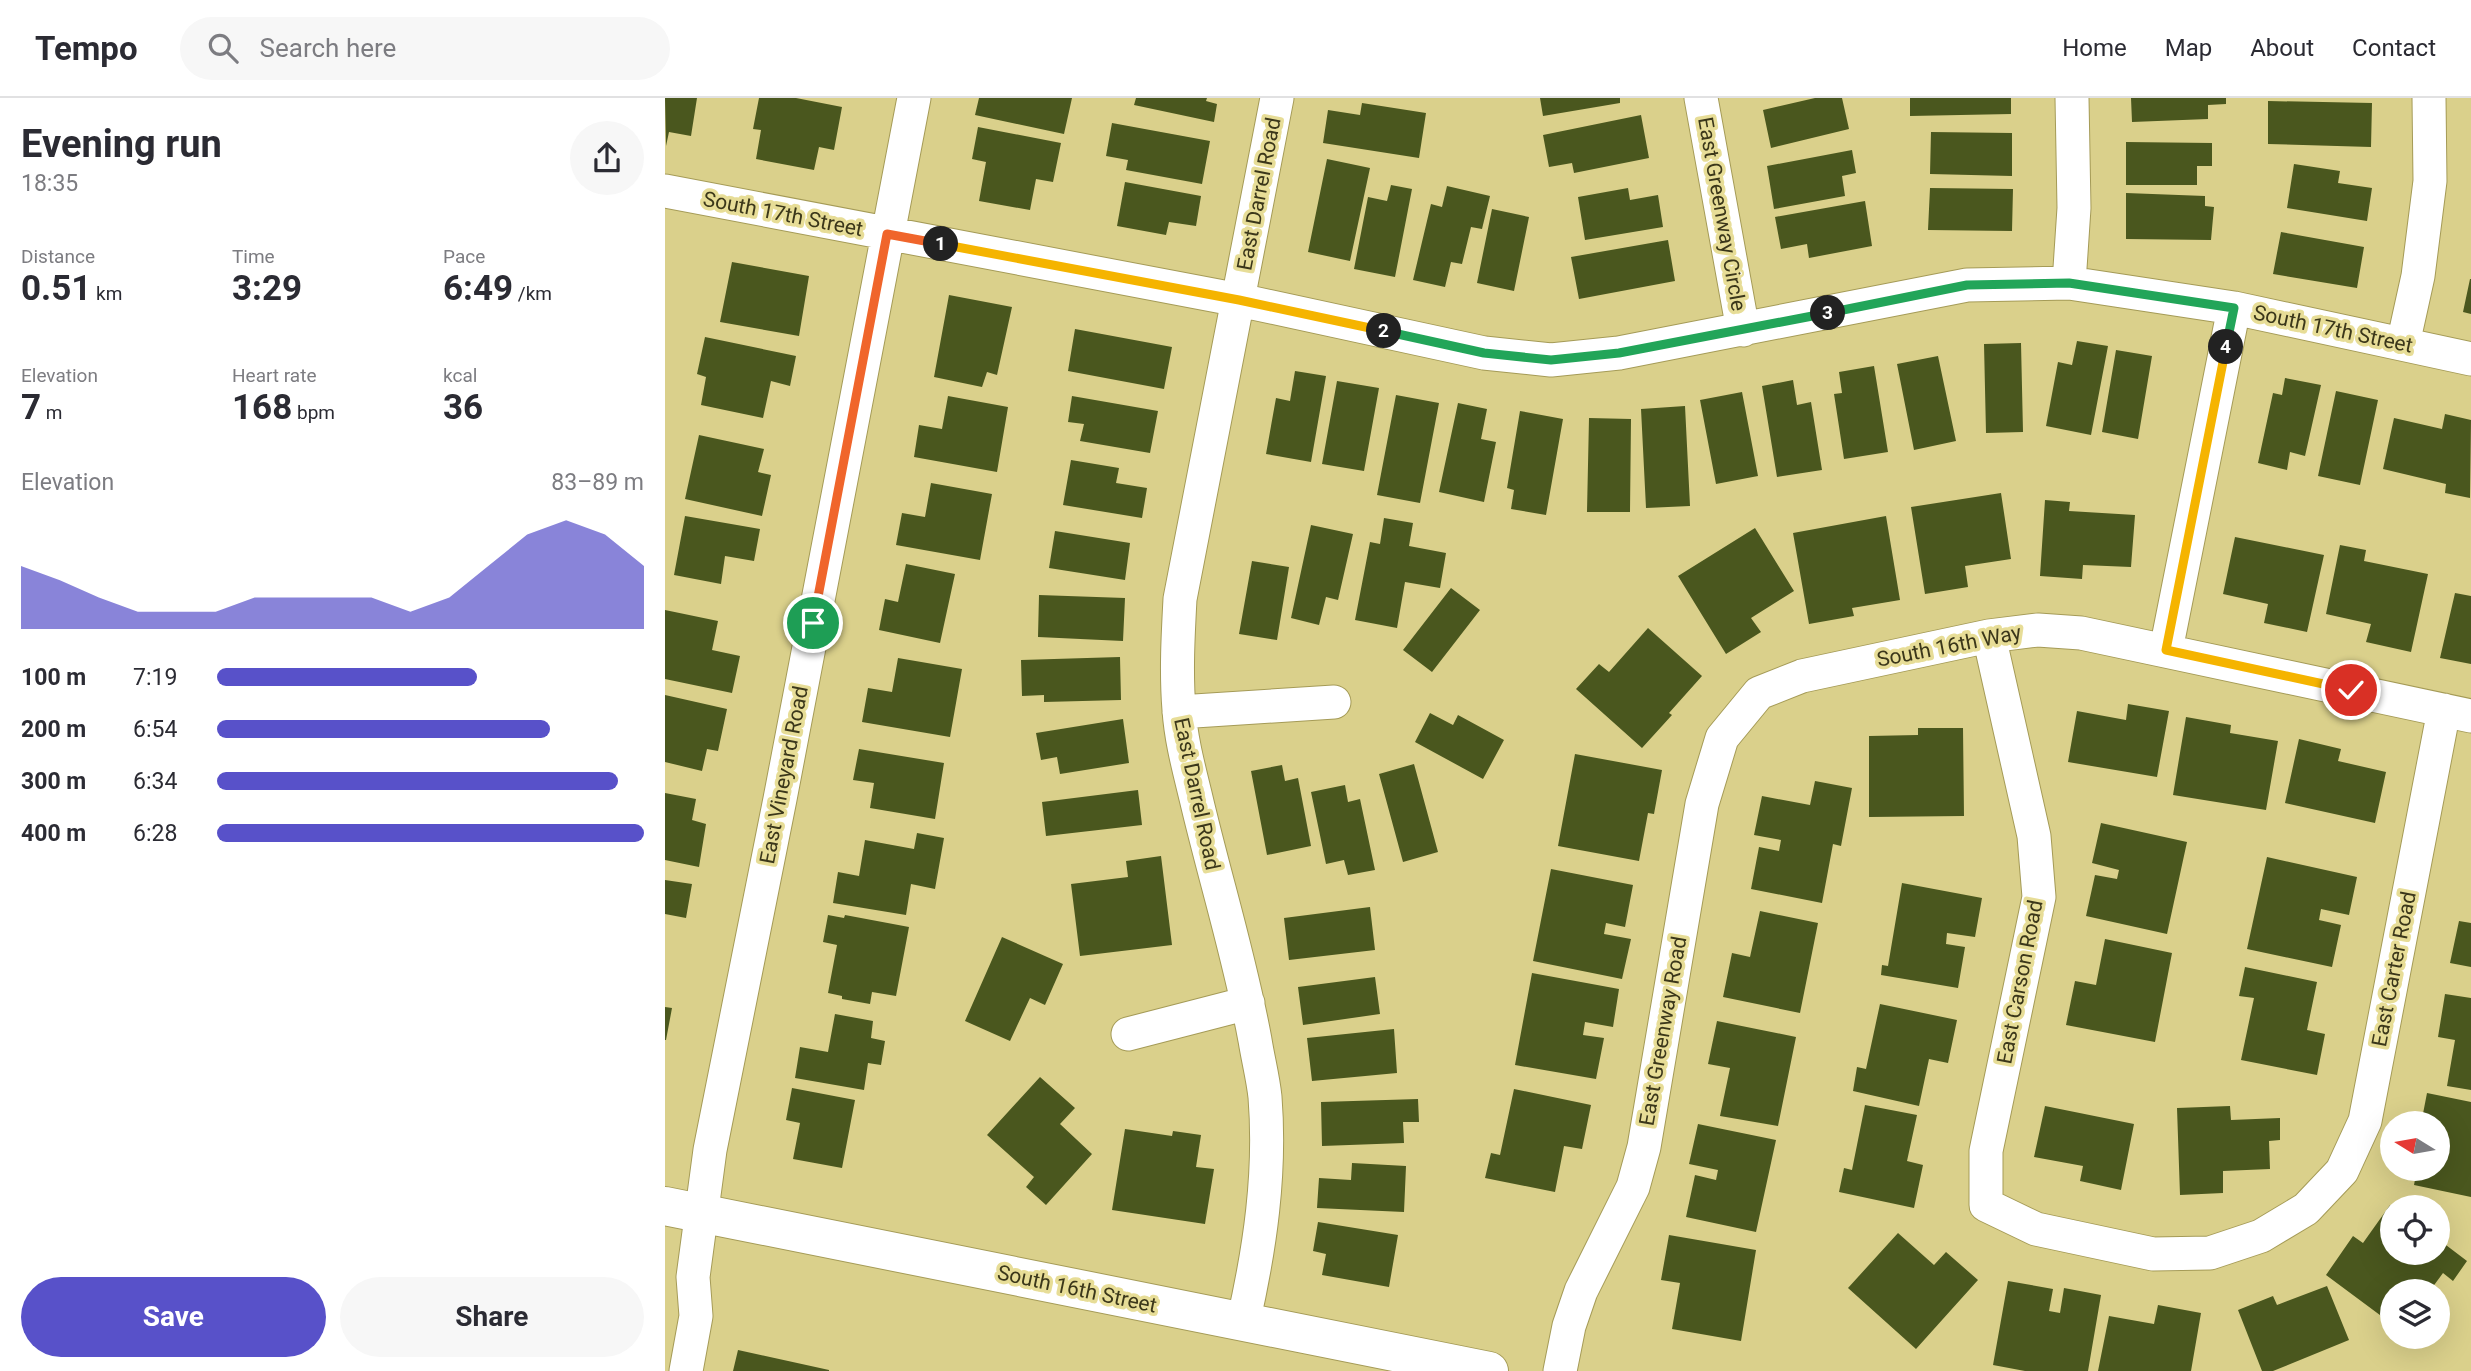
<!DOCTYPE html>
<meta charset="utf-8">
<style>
:root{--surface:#fff;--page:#f7f7f7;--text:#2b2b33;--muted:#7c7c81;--line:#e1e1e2;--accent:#5851c9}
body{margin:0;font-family:Roboto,sans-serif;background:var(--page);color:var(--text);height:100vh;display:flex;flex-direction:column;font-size:26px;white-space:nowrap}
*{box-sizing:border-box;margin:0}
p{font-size:23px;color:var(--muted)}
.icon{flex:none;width:38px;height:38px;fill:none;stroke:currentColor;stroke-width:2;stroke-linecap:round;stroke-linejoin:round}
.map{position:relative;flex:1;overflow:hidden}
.panel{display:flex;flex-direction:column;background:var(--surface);width:665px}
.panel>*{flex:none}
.needle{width:46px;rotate:281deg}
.tools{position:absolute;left:1715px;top:1013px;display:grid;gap:14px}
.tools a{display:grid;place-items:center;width:70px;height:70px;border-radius:50%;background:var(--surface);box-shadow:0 7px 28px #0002;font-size:35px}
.pin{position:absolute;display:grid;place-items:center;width:60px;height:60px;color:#fff;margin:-30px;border:4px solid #fff;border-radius:50%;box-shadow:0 2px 7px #0007}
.km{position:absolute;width:35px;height:35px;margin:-18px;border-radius:50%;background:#222;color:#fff;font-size:19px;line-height:35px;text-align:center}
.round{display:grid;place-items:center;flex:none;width:74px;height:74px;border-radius:37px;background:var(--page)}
.headline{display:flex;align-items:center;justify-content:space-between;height:119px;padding:0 21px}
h1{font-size:38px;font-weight:700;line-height:52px}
.stats{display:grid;grid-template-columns:repeat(3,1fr);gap:10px;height:119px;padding:7px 21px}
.stats div{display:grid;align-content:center}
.stats b{font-size:35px;font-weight:700}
.stats small{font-size:19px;font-weight:400}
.stats p{font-size:19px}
.chart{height:196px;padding:14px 21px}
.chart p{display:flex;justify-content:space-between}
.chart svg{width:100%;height:126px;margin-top:7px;fill:var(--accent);opacity:.7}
.cta{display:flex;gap:14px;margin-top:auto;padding:14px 21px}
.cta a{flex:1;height:80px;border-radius:42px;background:var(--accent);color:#fff;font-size:28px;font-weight:700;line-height:80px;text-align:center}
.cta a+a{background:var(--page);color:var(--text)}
ul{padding:0 21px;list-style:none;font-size:23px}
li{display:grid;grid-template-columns:112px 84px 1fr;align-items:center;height:52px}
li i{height:18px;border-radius:9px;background:var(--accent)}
header{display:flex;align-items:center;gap:42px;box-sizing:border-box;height:98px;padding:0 35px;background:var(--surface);border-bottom:2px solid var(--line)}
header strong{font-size:33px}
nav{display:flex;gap:38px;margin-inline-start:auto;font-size:24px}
.search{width:490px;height:63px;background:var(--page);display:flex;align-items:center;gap:18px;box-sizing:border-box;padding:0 24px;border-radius:38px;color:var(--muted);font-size:26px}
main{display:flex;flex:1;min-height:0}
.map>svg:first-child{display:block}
.building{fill:#4a571e}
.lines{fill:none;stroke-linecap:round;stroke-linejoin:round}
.minor-casing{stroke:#a59b57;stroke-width:35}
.secondary-casing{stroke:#a59b57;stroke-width:40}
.minor{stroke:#fff;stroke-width:33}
.secondary{stroke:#fff;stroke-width:38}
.split-1-casing{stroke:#fff;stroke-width:14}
.split-2-casing{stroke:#fff;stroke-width:14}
.split-3-casing{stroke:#fff;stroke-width:14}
.split-4-casing{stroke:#fff;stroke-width:14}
.split-5-casing{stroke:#fff;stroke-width:14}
.split-1{stroke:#f0652b;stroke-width:9}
.split-2{stroke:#f5b400;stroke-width:9}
.split-3{stroke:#22a559;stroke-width:9}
.split-4{stroke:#22a559;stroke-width:9}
.split-5{stroke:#f5b400;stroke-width:9}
.labels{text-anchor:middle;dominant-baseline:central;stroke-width:7;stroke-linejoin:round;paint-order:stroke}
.street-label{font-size:21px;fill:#3b371a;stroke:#e7dd97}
</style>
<header>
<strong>Tempo</strong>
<div class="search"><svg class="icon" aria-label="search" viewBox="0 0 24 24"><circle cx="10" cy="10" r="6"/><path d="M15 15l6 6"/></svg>Search here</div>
<nav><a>Home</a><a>Map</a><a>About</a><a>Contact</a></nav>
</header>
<main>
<section class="panel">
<div class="headline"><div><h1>Evening run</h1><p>18:35</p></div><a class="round"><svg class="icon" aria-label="share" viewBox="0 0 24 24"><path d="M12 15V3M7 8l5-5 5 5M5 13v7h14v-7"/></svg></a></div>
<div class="stats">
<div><p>Distance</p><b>0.51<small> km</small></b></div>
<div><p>Time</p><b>3:29</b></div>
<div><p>Pace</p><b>6:49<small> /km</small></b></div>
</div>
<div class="stats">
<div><p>Elevation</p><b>7<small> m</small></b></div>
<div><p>Heart rate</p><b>168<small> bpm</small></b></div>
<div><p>kcal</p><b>36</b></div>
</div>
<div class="chart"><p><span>Elevation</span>83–89 m</p>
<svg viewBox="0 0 160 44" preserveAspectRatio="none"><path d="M0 44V22L10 27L20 33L30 38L40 38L50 38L60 33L70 33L80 33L90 33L100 38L110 33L120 22L130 11L140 6L150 11L160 22V44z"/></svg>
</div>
<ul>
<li><b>100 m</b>7:19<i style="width:61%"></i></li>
<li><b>200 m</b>6:54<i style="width:78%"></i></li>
<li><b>300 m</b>6:34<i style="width:94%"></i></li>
<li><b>400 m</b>6:28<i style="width:100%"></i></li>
</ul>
<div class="cta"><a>Save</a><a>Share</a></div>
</section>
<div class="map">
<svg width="1806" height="1273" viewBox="0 0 1806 1273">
<rect width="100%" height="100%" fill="#dad08b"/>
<path class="building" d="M 0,0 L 32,0 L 26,38 L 4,34 L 1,48 Z
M 94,0 L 131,0 L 177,9 L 169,52 L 154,49 L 149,72 L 91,61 L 96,32 L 88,31 Z
M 314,0 L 407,0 L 399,36 L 310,17 Z
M 471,0 L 542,0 L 541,3 L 552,6 L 549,24 L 469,7 Z
M 875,0 L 955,0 L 955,5 L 878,18 Z
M 1150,0 L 1177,0 L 1184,31 L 1106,50 L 1098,12 Z
M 1245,0 L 1346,0 L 1346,16 L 1245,18 Z
M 1466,0 L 1561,0 L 1561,6 L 1543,7 L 1543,21 L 1467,24 Z
M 1603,3 L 1707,5 L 1706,49 L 1603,46 Z
M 697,5 L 761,15 L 754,60 L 658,45 L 663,12 L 695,17 Z
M 976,17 L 984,60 L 909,75 L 907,65 L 884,69 L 878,37 Z
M 447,25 L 545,43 L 537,86 L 461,72 L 463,62 L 441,58 Z
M 313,29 L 396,45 L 388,84 L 371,81 L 365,112 L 314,103 L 321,64 L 307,61 Z
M 1266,34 L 1347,35 L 1347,78 L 1265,76 Z
M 1461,44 L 1547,45 L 1547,68 L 1532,68 L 1532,87 L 1461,87 Z
M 1187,52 L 1191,75 L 1177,78 L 1180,98 L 1109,111 L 1102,68 Z
M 662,61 L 705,70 L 685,163 L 643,154 Z
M 1629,66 L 1675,73 L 1673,85 L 1707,90 L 1702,123 L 1622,110 Z
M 460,84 L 536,98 L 531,128 L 504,124 L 501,137 L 452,128 Z
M 726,87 L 747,91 L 730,179 L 689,171 L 703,99 L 722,103 Z
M 782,88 L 825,98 L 817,131 L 806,129 L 797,166 L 786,164 L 780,189 L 748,182 L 766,106 L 777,109 Z
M 963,90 L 965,102 L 993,97 L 998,129 L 920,142 L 913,99 Z
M 1265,90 L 1348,91 L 1347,133 L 1263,132 Z
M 1461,95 L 1540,98 L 1540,108 L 1549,109 L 1546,142 L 1461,141 Z
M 1200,103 L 1207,148 L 1144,160 L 1142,146 L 1116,151 L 1110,119 Z
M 827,111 L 864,119 L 849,193 L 812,185 Z
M 1616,134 L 1699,149 L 1692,190 L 1608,176 Z
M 1003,142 L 1010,183 L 914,201 L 906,159 Z
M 67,164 L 144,178 L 134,238 L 55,224 Z
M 1805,181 L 1806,181 L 1806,216 L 1798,214 Z
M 284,197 L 347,209 L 332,277 L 322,274 L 317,289 L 269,279 Z
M 410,231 L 507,249 L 499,291 L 403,273 Z
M 40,239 L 131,258 L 125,288 L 106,283 L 98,320 L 36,307 L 41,279 L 32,276 Z
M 1412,243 L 1443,248 L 1426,337 L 1381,328 L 1393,264 L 1407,267 Z
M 1356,245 L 1358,334 L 1321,335 L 1319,246 Z
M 1451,252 L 1487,258 L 1473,341 L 1437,334 Z
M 1273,258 L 1291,343 L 1249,352 L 1232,266 Z
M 1209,268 L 1223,354 L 1179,361 L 1169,296 L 1177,295 L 1174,274 Z
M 630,273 L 661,278 L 646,364 L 601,356 L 611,300 L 625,303 Z
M 1620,280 L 1656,287 L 1640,358 L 1625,354 L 1622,372 L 1593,365 L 1608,295 L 1617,297 Z
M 1128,282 L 1132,307 L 1146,304 L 1157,372 L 1112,379 L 1097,288 Z
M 672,283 L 714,290 L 699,373 L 657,366 Z
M 1671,293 L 1713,302 L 1695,387 L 1653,378 Z
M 1077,294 L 1093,378 L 1051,386 L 1035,302 Z
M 731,297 L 774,305 L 755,405 L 712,397 Z
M 283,298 L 343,309 L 332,374 L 249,359 L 254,327 L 277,331 Z
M 407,298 L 493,313 L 485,355 L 415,343 L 419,326 L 403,324 Z
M 793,305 L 822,311 L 816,341 L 831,344 L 819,404 L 774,394 Z
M 1020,308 L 1025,408 L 981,410 L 976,311 Z
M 855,313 L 898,321 L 881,417 L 846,411 L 849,392 L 842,390 Z
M 1780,316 L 1806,322 L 1805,400 L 1780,395 L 1781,386 L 1718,371 L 1729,320 L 1777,331 Z
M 924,320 L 966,321 L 965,414 L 922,414 Z
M 34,337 L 99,351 L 93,374 L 106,377 L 97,418 L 20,401 Z
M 406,362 L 454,370 L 451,385 L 482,390 L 477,420 L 398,407 Z
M 266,385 L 327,396 L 315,462 L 231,447 L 237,415 L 260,419 Z
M 1336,395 L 1346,461 L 1300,468 L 1303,489 L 1260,496 L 1246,409 Z
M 1380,402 L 1405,404 L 1404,413 L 1470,417 L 1466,469 L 1418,467 L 1417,481 L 1375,478 Z
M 20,418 L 95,431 L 89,463 L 60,458 L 56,486 L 9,477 Z
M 1221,418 L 1235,502 L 1187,510 L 1189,518 L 1144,526 L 1128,435 Z
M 719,420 L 748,425 L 744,448 L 781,455 L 775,490 L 740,484 L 732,530 L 690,522 L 705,444 L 715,446 Z
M 646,427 L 688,436 L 673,502 L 661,499 L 654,527 L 626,520 Z
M 1090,430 L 1129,493 L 1086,520 L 1096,534 L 1061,556 L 1013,478 Z
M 390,433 L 465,445 L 460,482 L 384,470 Z
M 1570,439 L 1659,457 L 1642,534 L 1599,525 L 1603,506 L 1558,496 Z
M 1675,447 L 1701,452 L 1699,463 L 1763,476 L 1746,554 L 1701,544 L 1706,526 L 1661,516 Z
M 587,463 L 624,469 L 612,542 L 574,536 Z
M 241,466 L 290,476 L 275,545 L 214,532 L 220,501 L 233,504 Z
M 786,490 L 815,512 L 767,574 L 738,552 Z
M 1790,495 L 1806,498 L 1806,566 L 1775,560 Z
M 374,497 L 460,500 L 458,543 L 373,539 Z
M 0,512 L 53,523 L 47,552 L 75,558 L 67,595 L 0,581 Z
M 983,530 L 1037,578 L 1004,615 L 1007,617 L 977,650 L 911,591 L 934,566 L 944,574 Z
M 455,559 L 456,602 L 379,604 L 379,597 L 357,598 L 356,562 Z
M 233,560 L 297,571 L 285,639 L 197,624 L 203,590 L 227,594 Z
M 0,597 L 62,611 L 53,653 L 42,651 L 37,673 L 0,664 Z
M 1463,606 L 1504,613 L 1492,679 L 1403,664 L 1412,613 L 1461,622 Z
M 765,615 L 788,627 L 793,617 L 839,642 L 818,681 L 750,644 Z
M 1521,619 L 1566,627 L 1565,635 L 1613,643 L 1601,712 L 1508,697 Z
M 458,621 L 464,665 L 395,676 L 392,659 L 376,662 L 371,635 Z
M 1253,630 L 1298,630 L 1299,718 L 1204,719 L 1204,638 L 1253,637 Z
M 1634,641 L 1676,651 L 1673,663 L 1721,674 L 1710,725 L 1620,705 Z
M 194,651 L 279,665 L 270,721 L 205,710 L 209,685 L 188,682 Z
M 910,656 L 997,672 L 989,716 L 983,715 L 974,763 L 893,748 Z
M 749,666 L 773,754 L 738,764 L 714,676 Z
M 617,667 L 620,683 L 633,680 L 646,748 L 602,757 L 586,673 Z
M 1150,683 L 1187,690 L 1176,748 L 1168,746 L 1157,805 L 1086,791 L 1094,749 L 1114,753 L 1116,742 L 1089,737 L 1097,698 L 1145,707 Z
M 680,687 L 683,704 L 695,701 L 710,772 L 683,777 L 679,762 L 661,766 L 646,694 Z
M 473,692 L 477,727 L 381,738 L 377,704 Z
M 0,695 L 31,701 L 27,722 L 41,726 L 34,769 L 0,762 Z
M 1436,725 L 1522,744 L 1502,836 L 1421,818 L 1430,777 L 1452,781 L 1454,772 L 1427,765 Z
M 252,735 L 279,740 L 270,791 L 246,786 L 241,817 L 168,805 L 173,774 L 194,778 L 200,742 L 249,751 Z
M 496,758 L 507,847 L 415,858 L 406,786 L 463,779 L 461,763 Z
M 1602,759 L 1692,779 L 1684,817 L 1656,811 L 1654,822 L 1676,827 L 1667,869 L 1582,851 Z
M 886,771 L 968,787 L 960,829 L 941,825 L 939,836 L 966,841 L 957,881 L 868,863 Z
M 0,782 L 27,786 L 21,820 L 0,816 Z
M 1237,785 L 1317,800 L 1310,839 L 1282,835 L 1281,846 L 1300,849 L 1293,890 L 1216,877 L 1217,867 L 1223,868 Z
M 705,809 L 710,852 L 624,862 L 619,820 Z
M 1095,813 L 1153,825 L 1135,915 L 1058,899 L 1067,855 L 1085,859 Z
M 163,817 L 179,820 L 180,817 L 244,829 L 231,898 L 207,894 L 205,906 L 177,901 L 177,898 L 163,895 L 172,847 L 158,844 Z
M 1794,823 L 1806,825 L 1806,869 L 1785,865 Z
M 337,839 L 398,866 L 380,907 L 365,900 L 345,943 L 300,923 Z
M 1440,841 L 1507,855 L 1490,944 L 1401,927 L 1410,883 L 1431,887 Z
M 1580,869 L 1652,884 L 1642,932 L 1660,936 L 1652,977 L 1576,962 L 1589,900 L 1574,898 Z
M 867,875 L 954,891 L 948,929 L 920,924 L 918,937 L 939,940 L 931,981 L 850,967 Z
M 710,879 L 715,916 L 638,927 L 633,889 Z
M 1780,896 L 1806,900 L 1806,992 L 1782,988 L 1790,942 L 1773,939 Z
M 1215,906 L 1292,922 L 1283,965 L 1264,961 L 1254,1008 L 1188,993 L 1192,969 L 1201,971 Z
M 0,909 L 7,910 L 1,942 L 0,942 Z
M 170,916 L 208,923 L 206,940 L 220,943 L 216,967 L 203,965 L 199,992 L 130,980 L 135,949 L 163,954 Z
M 1052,923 L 1131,939 L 1113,1028 L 1055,1018 L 1065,970 L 1043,966 Z
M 729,931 L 732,975 L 647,983 L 642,940 Z
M 375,979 L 410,1010 L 395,1026 L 427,1056 L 381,1107 L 361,1089 L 369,1079 L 322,1037 Z
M 127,990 L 190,1002 L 177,1070 L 128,1061 L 135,1025 L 121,1022 Z
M 849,991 L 926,1007 L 917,1051 L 899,1048 L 890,1094 L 820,1080 L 826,1055 L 835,1057 Z
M 1762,995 L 1806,1004 L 1806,1099 L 1749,1087 L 1752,1071 L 1773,1071 L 1773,1050 L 1779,1051 L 1782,1039 L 1773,1037 L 1773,1026 L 1756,1026 Z
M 753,1001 L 754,1024 L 738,1024 L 739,1045 L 657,1048 L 656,1004 Z
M 1200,1007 L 1252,1017 L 1242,1063 L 1258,1067 L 1249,1110 L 1174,1094 L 1179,1070 L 1187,1072 Z
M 1380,1008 L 1469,1026 L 1456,1092 L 1415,1083 L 1418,1068 L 1369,1059 Z
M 1565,1008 L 1566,1022 L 1615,1020 L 1615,1042 L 1604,1043 L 1605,1071 L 1558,1073 L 1558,1095 L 1515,1097 L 1512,1010 Z
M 1033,1026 L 1111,1042 L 1091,1134 L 1021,1119 L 1030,1077 L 1051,1082 L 1053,1072 L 1024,1066 Z
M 460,1031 L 507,1038 L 508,1033 L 536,1037 L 531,1069 L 549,1071 L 540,1126 L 447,1112 Z
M 687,1065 L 741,1068 L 739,1114 L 652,1110 L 654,1080 L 686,1082 Z
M 1725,1107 L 1727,1108 L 1727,1155 L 1773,1155 L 1773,1141 L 1802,1163 L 1788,1183 L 1778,1175 L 1764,1194 L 1727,1194 L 1727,1226 L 1661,1177 L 1688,1138 L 1698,1145 Z
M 653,1124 L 733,1137 L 724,1189 L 657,1177 L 661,1156 L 648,1153 Z
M 1233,1135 L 1269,1167 L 1281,1154 L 1313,1182 L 1251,1251 L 1183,1190 Z
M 1004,1137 L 1091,1152 L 1076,1243 L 1007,1231 L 1015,1185 L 996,1182 Z
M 1343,1183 L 1388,1191 L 1384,1213 L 1395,1215 L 1399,1190 L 1436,1197 L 1423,1273 L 1360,1273 L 1328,1267 Z
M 1662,1188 L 1684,1242 L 1608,1273 L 1597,1273 L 1573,1212 L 1608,1198 L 1612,1207 Z
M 1493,1207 L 1536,1215 L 1526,1273 L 1433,1273 L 1444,1218 L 1489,1226 Z
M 73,1252 L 164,1272 L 164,1273 L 68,1273 Z"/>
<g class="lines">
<g class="minor-casing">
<path id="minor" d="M 1036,0 L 1078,232
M 0,93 L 574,202 L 819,255 L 886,262 L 954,255 L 1302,187 L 1404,185 L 1569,210 L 1806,261
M 1404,185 L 1409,110 L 1407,0
M 1738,246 L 1753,178 L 1765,83 L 1764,0
M 1324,538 L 1369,738 L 1374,799 L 1321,1053 L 1321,1107 L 1371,1131 L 1488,1156 L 1545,1155 L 1596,1138 L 1641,1111 L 1677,1073 L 1700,1023 L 1779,612
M 1501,552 L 1569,210
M 514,614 L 669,604
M 463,936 L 583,905
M 578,1225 C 595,1150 606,1076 600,999 C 598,980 593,961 590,942 C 575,860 550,781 531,700 C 524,671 516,642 514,612 C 511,575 513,538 515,501 L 612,0
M 21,1273 L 31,1218 L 28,1179 L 45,1052 L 115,701 L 249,0
M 895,1273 L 904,1228 L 916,1193 L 968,1089 L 979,1049 L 1037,706 L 1057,640 L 1094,595 L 1137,578 L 1324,538 L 1373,532 L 1416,535 L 1806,618"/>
</g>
<g class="secondary-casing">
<path id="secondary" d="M 0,1108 L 824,1273"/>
</g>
<use href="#minor" class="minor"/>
<use href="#secondary" class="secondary"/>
</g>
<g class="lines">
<g class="split-1-casing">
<path id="split-1" d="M 148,525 L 222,136 L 276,146"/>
</g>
<g class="split-2-casing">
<path id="split-2" d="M 276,146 L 574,202 L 719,233"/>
</g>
<g class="split-3-casing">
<path id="split-3" d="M 719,233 L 819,255 L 886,262 L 954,255 L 1163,215"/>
</g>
<g class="split-4-casing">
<path id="split-4" d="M 1163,215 L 1302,187 L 1404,185 L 1569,210 L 1561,249"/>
</g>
<g class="split-5-casing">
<path id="split-5" d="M 1561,249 L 1501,552 L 1686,592"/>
</g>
<use href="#split-1" class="split-1"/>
<use href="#split-2" class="split-2"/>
<use href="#split-3" class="split-3"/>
<use href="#split-4" class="split-4"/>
<use href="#split-5" class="split-5"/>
</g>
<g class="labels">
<g class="street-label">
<text transform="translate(594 96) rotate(-79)">East Darrel Road</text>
<text transform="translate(118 116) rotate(11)">South 17th Street</text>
<text transform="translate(1057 116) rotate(80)">East Greenway Circle</text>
<text transform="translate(1668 231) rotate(12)">South 17th Street</text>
<text transform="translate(1284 548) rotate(-11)">South 16th Way</text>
<text transform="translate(119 677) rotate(-79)">East Vineyard Road</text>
<text transform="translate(532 696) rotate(78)">East Darrel Road</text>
<text transform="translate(1729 871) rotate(-79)">East Carter Road</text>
<text transform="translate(1355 884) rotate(-79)">East Carson Road</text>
<text transform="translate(998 933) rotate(-80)">East Greenway Road</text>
<text transform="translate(412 1191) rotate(12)">South 16th Street</text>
</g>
</g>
</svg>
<div class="tools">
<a><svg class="needle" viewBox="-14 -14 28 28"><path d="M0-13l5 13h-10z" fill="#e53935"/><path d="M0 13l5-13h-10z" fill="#7c7c81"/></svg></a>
<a><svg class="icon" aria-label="locate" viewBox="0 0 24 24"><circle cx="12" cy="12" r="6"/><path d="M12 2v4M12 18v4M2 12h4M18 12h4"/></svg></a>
<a><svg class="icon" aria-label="layers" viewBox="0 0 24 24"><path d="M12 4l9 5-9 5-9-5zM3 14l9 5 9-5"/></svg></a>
</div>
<div class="pin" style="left:148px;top:525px;background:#1e9e55"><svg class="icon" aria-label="arrive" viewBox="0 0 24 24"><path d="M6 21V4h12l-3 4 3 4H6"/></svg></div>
<div class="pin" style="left:1686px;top:592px;background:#d93025"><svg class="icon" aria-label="check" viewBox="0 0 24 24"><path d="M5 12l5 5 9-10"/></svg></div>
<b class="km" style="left:276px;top:146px">1</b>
<b class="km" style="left:719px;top:233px">2</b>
<b class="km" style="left:1163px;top:215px">3</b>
<b class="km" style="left:1561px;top:249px">4</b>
</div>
</main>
